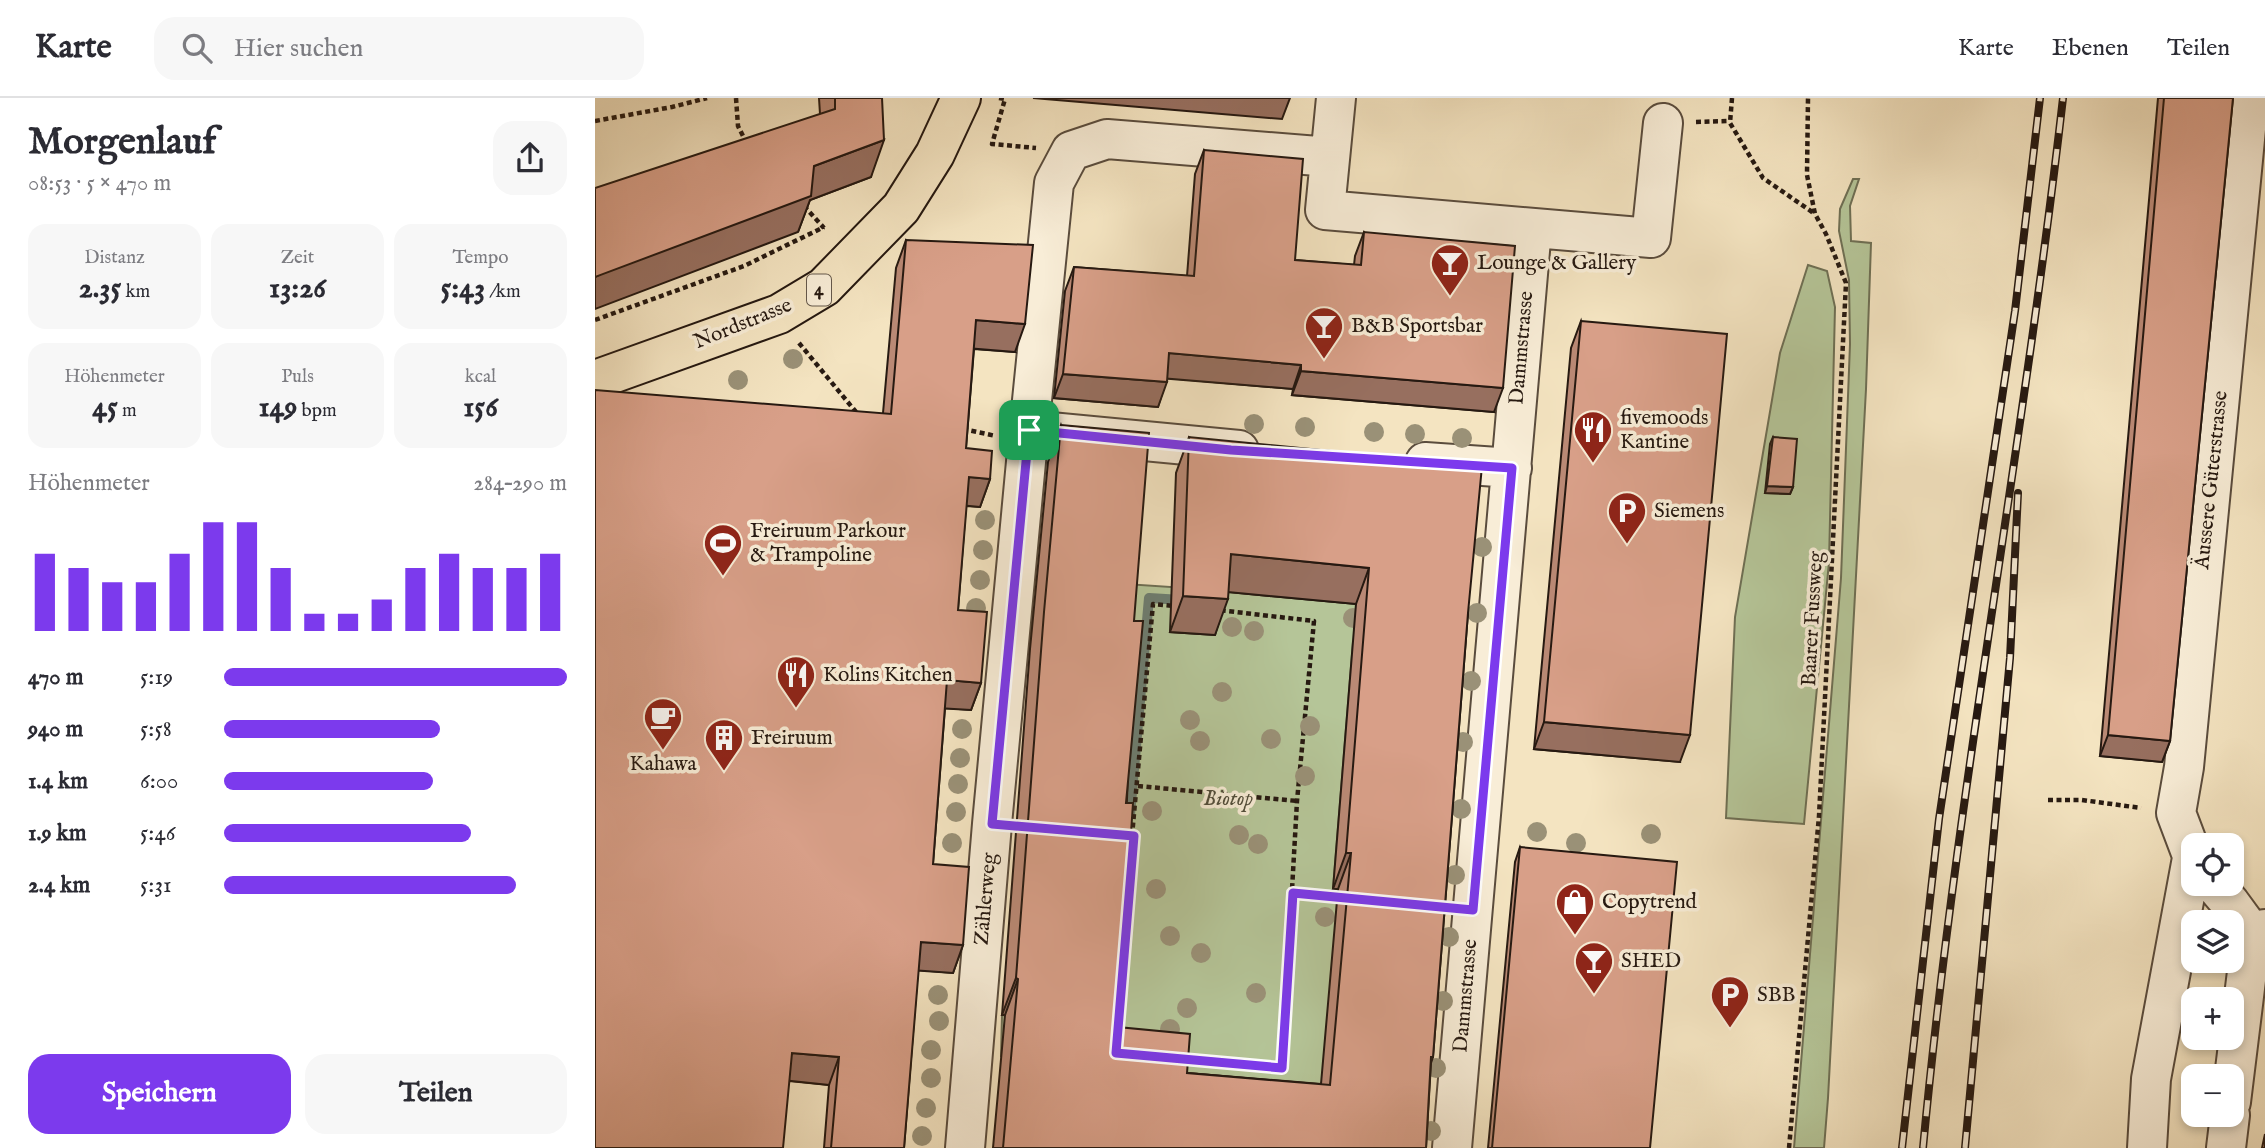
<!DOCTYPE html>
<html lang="de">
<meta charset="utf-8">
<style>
:root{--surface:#fff;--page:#f7f7f7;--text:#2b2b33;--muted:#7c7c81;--line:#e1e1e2;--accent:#7c3aed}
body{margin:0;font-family:"IM FELL English",serif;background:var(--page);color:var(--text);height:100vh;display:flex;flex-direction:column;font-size:26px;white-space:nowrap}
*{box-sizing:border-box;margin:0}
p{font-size:23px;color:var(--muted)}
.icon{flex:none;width:38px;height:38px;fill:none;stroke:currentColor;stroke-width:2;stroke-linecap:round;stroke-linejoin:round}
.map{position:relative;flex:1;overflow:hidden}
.drawer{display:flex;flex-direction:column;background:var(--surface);width:595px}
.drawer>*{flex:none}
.tools{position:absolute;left:1586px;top:735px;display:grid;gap:14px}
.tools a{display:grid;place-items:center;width:63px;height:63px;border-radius:14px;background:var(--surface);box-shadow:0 4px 10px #0003;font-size:35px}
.pin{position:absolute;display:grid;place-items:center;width:60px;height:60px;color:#fff;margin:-30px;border-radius:14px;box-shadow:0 4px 10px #0006}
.round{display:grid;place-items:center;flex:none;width:74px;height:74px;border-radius:21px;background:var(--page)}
.head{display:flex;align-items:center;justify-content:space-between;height:119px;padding:0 28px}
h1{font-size:38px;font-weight:800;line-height:52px}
.metrics{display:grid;grid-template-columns:repeat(3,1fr);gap:10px;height:119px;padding:7px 28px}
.metrics div{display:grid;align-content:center;border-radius:18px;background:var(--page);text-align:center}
.metrics b{font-size:30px;font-weight:800}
.metrics small{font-size:19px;font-weight:400}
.metrics p{font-size:19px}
.chart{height:196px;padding:14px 28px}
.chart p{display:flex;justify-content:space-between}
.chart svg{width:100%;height:126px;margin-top:7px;stroke:var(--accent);stroke-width:6}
.cta{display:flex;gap:14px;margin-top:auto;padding:14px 28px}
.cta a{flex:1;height:80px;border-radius:21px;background:var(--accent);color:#fff;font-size:28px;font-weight:800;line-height:80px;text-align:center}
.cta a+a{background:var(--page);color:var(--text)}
ul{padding:0 28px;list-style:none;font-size:23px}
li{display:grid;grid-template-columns:112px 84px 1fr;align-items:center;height:52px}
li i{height:18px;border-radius:9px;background:var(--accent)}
header{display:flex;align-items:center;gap:42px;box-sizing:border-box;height:98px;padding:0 35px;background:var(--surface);border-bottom:2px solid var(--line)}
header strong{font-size:33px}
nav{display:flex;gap:38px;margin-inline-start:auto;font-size:24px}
.search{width:490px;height:63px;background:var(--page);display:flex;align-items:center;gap:18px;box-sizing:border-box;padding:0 24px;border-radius:21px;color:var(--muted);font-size:26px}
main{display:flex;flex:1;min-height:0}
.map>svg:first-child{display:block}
.green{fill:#b5c598;stroke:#6e6f54;stroke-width:2}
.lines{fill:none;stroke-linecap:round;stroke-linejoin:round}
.stream{stroke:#6d7d70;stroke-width:10}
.minor-casing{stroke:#5a4c3d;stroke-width:42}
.major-casing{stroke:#261911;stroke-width:42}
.path{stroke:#261911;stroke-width:4.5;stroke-dasharray:5 3.5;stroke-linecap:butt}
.minor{stroke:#f8edd7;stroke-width:38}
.major{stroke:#f4e4c1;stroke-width:38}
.rail-casing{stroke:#261911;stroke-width:8}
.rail{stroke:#f8edd7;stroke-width:5;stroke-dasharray:16;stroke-linecap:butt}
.tree{fill:#9a9177}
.wall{fill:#ba8975;stroke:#261911;stroke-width:2}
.shaded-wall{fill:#976f5f;stroke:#261911;stroke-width:2}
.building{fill:#d89f88;stroke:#261911;stroke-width:2}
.route-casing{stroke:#fff;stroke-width:14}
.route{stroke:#7c3aed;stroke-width:9}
.labels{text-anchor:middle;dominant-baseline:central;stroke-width:7;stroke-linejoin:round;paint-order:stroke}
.shield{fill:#f8edd7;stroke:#65594c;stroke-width:2}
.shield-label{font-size:19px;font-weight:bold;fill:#261911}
.poi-label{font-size:21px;fill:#261911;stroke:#f8edd7;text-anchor:start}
.street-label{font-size:21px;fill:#261911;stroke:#f8edd7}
.park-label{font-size:21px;font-style:italic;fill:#514d3a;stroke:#f8edd7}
</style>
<header>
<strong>Karte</strong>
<div class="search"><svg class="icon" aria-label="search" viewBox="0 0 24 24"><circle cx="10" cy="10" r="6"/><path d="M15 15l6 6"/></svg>Hier suchen</div>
<nav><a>Karte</a><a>Ebenen</a><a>Teilen</a></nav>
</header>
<main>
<section class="drawer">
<div class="head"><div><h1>Morgenlauf</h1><p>08:53 · 5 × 470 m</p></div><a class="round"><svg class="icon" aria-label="share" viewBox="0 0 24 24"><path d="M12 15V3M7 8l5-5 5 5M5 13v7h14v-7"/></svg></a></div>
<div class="metrics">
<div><p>Distanz</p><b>2.35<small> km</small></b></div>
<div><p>Zeit</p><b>13:26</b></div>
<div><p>Tempo</p><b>5:43<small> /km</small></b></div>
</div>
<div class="metrics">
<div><p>Höhenmeter</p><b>45<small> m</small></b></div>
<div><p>Puls</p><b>149<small> bpm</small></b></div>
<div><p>kcal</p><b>156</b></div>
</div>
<div class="chart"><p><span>Höhenmeter</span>284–290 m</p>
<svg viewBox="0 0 160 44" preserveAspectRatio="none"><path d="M5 44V17M15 44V22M25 44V27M35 44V27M45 44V17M55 44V6M65 44V6M75 44V22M85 44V38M95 44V38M105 44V33M115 44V22M125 44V17M135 44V22M145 44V22M155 44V17"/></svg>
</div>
<ul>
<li><b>470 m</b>5:19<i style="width:100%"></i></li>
<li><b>940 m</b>5:58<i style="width:63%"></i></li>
<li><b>1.4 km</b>6:00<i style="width:61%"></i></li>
<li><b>1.9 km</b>5:46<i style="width:72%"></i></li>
<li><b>2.4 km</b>5:31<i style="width:85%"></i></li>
</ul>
<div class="cta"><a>Speichern</a><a>Teilen</a></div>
</section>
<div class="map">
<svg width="1670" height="1050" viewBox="0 0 1670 1050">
<rect width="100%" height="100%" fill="#f4e4c1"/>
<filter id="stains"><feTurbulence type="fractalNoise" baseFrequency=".00286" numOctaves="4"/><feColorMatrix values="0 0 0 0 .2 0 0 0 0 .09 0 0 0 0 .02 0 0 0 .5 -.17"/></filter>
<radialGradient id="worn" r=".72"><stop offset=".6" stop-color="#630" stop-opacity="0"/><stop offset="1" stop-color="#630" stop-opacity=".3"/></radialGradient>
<path class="green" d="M 1258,81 L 1264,81 L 1255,108 L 1256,143 L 1276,145 L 1271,291 L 1233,1000 L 1229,1050 L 1199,1050 L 1246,480 L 1255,246 L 1254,182 L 1244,133 L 1245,111 Z
M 1213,167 L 1232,173 L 1240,209 L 1234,464 L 1209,726 L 1131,720 L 1140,519 L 1185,255 Z
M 598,376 L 863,516 L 758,544 L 738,791 L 841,799 L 825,996 L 406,958 L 407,917 L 512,929 L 421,752 L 423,717 L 519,725 L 435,552 L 438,513 L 528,525 L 531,486 L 590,490 Z"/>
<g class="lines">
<path class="stream" d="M 535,717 L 554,500 L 587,502"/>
<g class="minor-casing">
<path id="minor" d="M 741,0 L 730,112 L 1056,140 L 1068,25
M 434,332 L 459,85 L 476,53 L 512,41 L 735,59
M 830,364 L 917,370
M 1598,760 L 1581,715 L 1589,669 L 1654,0
M 1619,786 L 1635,805 L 1670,853
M 1636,1004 L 1657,833 L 1670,831
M 370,1050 L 397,726 L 434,332 L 644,352
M 857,1050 L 937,130
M 1552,1050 L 1556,981 L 1597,760
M 1631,1050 L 1635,1017"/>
</g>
<g class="major-casing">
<path id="major" d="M 0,282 L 184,216 L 229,189 L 306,110 L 340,56 L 366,0"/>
</g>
<path class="path" d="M 141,0 L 143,28 L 152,46
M 404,0 L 410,1 L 397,46 L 441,50
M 1137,0 L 1135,25 L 1168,80 L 1220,116
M 0,23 L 77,9 L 112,0
M 1101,24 L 1135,23
M 209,108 L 229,130
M 0,222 L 149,168 L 229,129
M 204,245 L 261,314
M 368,331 L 401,338
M 543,688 L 702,703
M 1453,702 L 1487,702 L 1546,710
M 537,738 L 558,506 L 580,508
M 698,795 L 745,799
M 524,922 L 539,738
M 587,961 L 687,970 L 702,703 L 719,523 L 623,512
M 1194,1050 L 1224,718 L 1251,185 L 1231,136 L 1220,116 L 1212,77 L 1213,0"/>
<use href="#minor" class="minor"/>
<use href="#major" class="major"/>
<g class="rail-casing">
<path id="rail" d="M 1307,1050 L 1344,721 L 1420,213 L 1445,0
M 1328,1050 C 1361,698 1428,351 1468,0
M 1370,1050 L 1415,560 L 1423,395"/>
</g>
<use href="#rail" class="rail"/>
</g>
<g class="tree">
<circle cx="198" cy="261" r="10"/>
<circle cx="143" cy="282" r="10"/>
<circle cx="659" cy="326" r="10"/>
<circle cx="710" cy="329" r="10"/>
<circle cx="779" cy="334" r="10"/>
<circle cx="820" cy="336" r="10"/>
<circle cx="867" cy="340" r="10"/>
<circle cx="390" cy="422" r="10"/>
<circle cx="887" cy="449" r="10"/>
<circle cx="388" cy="452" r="10"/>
<circle cx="385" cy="482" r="10"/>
<circle cx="381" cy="510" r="10"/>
<circle cx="882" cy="515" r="10"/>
<circle cx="758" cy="520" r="10"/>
<circle cx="637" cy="529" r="10"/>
<circle cx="659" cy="533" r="10"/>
<circle cx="876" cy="583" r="10"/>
<circle cx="627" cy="594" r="10"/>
<circle cx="595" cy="622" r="10"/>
<circle cx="715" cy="628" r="10"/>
<circle cx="367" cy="631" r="10"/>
<circle cx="676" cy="641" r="10"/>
<circle cx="605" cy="643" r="10"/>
<circle cx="868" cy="644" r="10"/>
<circle cx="365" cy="660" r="10"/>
<circle cx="710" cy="678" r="10"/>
<circle cx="363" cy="686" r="10"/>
<circle cx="866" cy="711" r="10"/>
<circle cx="557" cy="713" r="10"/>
<circle cx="361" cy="714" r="10"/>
<circle cx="942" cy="734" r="10"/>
<circle cx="1056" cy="736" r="10"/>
<circle cx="644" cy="737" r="10"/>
<circle cx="357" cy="745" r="10"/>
<circle cx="981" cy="745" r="10"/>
<circle cx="663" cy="746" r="10"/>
<circle cx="860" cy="777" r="10"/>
<circle cx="561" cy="791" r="10"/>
<circle cx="730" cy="819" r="10"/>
<circle cx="575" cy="838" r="10"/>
<circle cx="854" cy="839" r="10"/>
<circle cx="606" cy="855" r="10"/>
<circle cx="661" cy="895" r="10"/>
<circle cx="343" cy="897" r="10"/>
<circle cx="848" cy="903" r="10"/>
<circle cx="592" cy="910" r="10"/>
<circle cx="344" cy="923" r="10"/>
<circle cx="575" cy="931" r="10"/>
<circle cx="336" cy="952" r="10"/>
<circle cx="841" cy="970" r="10"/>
<circle cx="336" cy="980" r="10"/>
<circle cx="331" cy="1010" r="10"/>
<circle cx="836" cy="1033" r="10"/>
<circle cx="327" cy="1038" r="10"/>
</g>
<path class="wall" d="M 224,0 L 287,0 L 276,79 L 215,102 L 203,134 L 225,16 Z
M 1563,0 L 1638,0 L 1575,643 L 1567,664 L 1505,658 Z
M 609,52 L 700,162 L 759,167 L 760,158 L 769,134 L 899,314 L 697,297 L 698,291 L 572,280 L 563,309 L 459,300 L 470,193 L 479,169 L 592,178 L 600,76 Z
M 311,142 L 420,254 L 379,251 L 371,350 L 395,381 L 385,409 L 371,408 L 363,512 L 386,585 L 376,612 L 350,610 L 338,766 L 368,847 L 358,875 L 323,872 L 309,1050 L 229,1050 L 234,987 L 194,983 L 0,1050 L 288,315 L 301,170 Z
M 986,223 L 1085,664 L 939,651 L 976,250 Z
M 466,327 L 539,523 L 523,929 L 592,975 L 726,986 L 743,791 L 738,791 L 761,506 L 633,494 L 620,537 L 575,534 L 581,375 L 594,339 L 873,515 L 838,959 L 836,965 L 831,1050 L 398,1050 L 410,917 L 407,917 L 435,551 L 453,364 Z
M 1178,339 L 1198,389 L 1195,396 L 1170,395 L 1175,346 Z
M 925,749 L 1055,1050 L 893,1050 L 920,764 Z
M 1670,1036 L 1670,1050 L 1667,1050 Z"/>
<path class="shaded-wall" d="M 438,0 L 695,0 L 687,21 Z
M 289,42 L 276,79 L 215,102 L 203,134 L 0,211 L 0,179 L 219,68 Z
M 381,222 L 430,226 L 420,254 L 371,250 Z
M 574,255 L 706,267 L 698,291 L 565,280 Z
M 706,273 L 908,290 L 899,314 L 697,297 Z
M 468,276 L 572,284 L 563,309 L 459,300 Z
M 374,379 L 395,381 L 385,409 L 364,407 Z
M 1172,388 L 1198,389 L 1195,396 L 1170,395 Z
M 636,456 L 774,470 L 761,506 L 622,493 Z
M 588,498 L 633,501 L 620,537 L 575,534 Z
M 352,582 L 386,585 L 376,612 L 342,610 Z
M 949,624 L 1095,637 L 1085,664 L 939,651 Z
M 1513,637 L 1575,643 L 1567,664 L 1505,658 Z
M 751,755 L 756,755 L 743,791 L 738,791 Z
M 326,844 L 368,847 L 358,875 L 316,872 Z
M 421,880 L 423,881 L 410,917 L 407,917 Z
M 197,955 L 244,959 L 234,987 L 187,982 Z"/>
<path class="building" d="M 240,0 L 287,0 L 289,42 L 219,68 L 216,98 L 0,179 L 0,90 L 240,11 Z
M 1569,0 L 1638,0 L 1575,643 L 1513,637 Z
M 609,52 L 708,61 L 700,162 L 766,167 L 769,134 L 920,148 L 908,290 L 706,273 L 706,267 L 574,255 L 572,284 L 468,276 L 479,169 L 599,178 Z
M 311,142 L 438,147 L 430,226 L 381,222 L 371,350 L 397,353 L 395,381 L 374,379 L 363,512 L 392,514 L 386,585 L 352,582 L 338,766 L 374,769 L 368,847 L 326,844 L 309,1050 L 236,1050 L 244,959 L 197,955 L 188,1050 L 0,1050 L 0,292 L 296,316 Z
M 986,223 L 1132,236 L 1095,637 L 949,624 Z
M 466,327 L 554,335 L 539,523 L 548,523 L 531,705 L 538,705 L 523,929 L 595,936 L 592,975 L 735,987 L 756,755 L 751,755 L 774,470 L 636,456 L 633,501 L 588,498 L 594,339 L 887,368 L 873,515 L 838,959 L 836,959 L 831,1050 L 408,1050 L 423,881 L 421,880 L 449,514 Z
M 1178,339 L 1202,341 L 1198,389 L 1172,388 Z
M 925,749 L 1082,764 L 1055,1050 L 897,1050 Z"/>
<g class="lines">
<g class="route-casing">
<path id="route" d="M 434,332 L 636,352 L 917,370 L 878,812 L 698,795 L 687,970 L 521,955 L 539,738 L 397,726 Z"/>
</g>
<use href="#route" class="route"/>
</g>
<defs>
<g id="bar-pin" transform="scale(2.0125)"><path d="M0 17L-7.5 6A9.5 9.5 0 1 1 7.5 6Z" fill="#8f2418" stroke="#f8edd7"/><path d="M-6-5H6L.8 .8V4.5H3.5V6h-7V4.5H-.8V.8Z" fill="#fff"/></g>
<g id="restaurant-pin" transform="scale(2.0125)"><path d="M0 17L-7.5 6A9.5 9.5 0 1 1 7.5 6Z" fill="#8f2418" stroke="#f8edd7"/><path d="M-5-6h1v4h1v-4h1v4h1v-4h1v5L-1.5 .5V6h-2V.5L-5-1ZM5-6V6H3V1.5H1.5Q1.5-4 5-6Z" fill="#fff"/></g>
<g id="parking-pin" transform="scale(2.0125)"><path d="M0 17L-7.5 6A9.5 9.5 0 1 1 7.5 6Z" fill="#8f2418" stroke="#f8edd7"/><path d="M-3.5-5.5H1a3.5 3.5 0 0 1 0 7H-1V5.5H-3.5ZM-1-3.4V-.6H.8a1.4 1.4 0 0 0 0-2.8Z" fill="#fff"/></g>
<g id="stadium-pin" transform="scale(2.0125)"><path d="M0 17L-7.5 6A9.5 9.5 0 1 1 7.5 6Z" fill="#8f2418" stroke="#f8edd7"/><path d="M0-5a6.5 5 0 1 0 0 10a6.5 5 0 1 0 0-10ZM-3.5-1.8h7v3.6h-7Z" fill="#fff"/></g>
<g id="cafe-pin" transform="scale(2.0125)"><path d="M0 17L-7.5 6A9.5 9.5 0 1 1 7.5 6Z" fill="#8f2418" stroke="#f8edd7"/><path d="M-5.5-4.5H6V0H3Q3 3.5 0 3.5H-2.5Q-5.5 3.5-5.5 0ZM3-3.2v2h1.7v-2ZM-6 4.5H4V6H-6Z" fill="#fff"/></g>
<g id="building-pin" transform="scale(2.0125)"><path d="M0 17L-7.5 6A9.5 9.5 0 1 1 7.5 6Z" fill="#8f2418" stroke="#f8edd7"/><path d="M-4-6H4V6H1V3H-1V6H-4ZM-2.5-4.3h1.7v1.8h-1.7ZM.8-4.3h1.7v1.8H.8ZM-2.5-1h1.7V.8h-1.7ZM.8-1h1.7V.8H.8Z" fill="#fff"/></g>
<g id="shop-pin" transform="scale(2.0125)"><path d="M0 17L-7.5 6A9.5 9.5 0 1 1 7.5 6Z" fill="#8f2418" stroke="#f8edd7"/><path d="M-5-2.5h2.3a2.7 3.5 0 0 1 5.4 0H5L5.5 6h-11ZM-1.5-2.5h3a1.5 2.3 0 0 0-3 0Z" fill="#fff"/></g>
</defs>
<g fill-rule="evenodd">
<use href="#bar-pin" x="855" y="165"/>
<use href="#bar-pin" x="729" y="228"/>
<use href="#restaurant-pin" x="998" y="332"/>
<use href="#parking-pin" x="1032" y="413"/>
<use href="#stadium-pin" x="128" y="445"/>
<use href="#restaurant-pin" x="201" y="577"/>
<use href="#cafe-pin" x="68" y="619"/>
<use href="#building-pin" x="129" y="640"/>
<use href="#shop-pin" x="980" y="804"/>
<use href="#bar-pin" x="999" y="863"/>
<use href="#parking-pin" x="1135" y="897"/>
</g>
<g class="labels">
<rect class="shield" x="212" y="176.5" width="24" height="31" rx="5"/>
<g class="shield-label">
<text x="224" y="192">4</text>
</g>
<g class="poi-label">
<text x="882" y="165">Lounge &amp; Gallery</text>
<text x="756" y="228">B&amp;B Sportsbar</text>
<text x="1025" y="320">fivemoods<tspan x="1025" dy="24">Kantine</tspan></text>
<text x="1059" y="413">Siemens</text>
<text x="155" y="433">Freiruum Parkour<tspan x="155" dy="24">&amp; Trampoline</tspan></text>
<text x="228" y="577">Kolins Kitchen</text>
<text x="156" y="640">Freiruum</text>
<text x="68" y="666" text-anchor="middle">Kahawa</text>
<text x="1007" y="804">Copytrend</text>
<text x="1026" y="863">SHED</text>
<text x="1162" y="897">SBB</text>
</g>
<g class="street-label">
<text transform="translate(148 226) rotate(-22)">Nordstrasse</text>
<text transform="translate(927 250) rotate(-85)">Dammstrasse</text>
<text transform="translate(1617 382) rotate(-84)">Äussere Güterstrasse</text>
<text transform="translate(1218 521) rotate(-87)">Baarer Fussweg</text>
<text transform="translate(391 801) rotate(-85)">Zählerweg</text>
<text transform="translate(871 898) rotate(-85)">Dammstrasse</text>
</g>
<g class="park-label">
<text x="633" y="701">Biotop</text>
</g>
</g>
<rect width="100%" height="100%" filter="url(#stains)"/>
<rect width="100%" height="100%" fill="url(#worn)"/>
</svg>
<div class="tools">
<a><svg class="icon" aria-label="locate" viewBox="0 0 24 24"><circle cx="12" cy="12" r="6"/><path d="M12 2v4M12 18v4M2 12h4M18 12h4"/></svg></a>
<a><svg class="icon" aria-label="layers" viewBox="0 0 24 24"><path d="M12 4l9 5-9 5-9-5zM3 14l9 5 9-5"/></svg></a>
<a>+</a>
<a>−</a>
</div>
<div class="pin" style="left:434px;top:332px;background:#1e9e55"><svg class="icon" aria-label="arrive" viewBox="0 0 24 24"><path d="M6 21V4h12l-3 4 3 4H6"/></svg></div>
</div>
</main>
